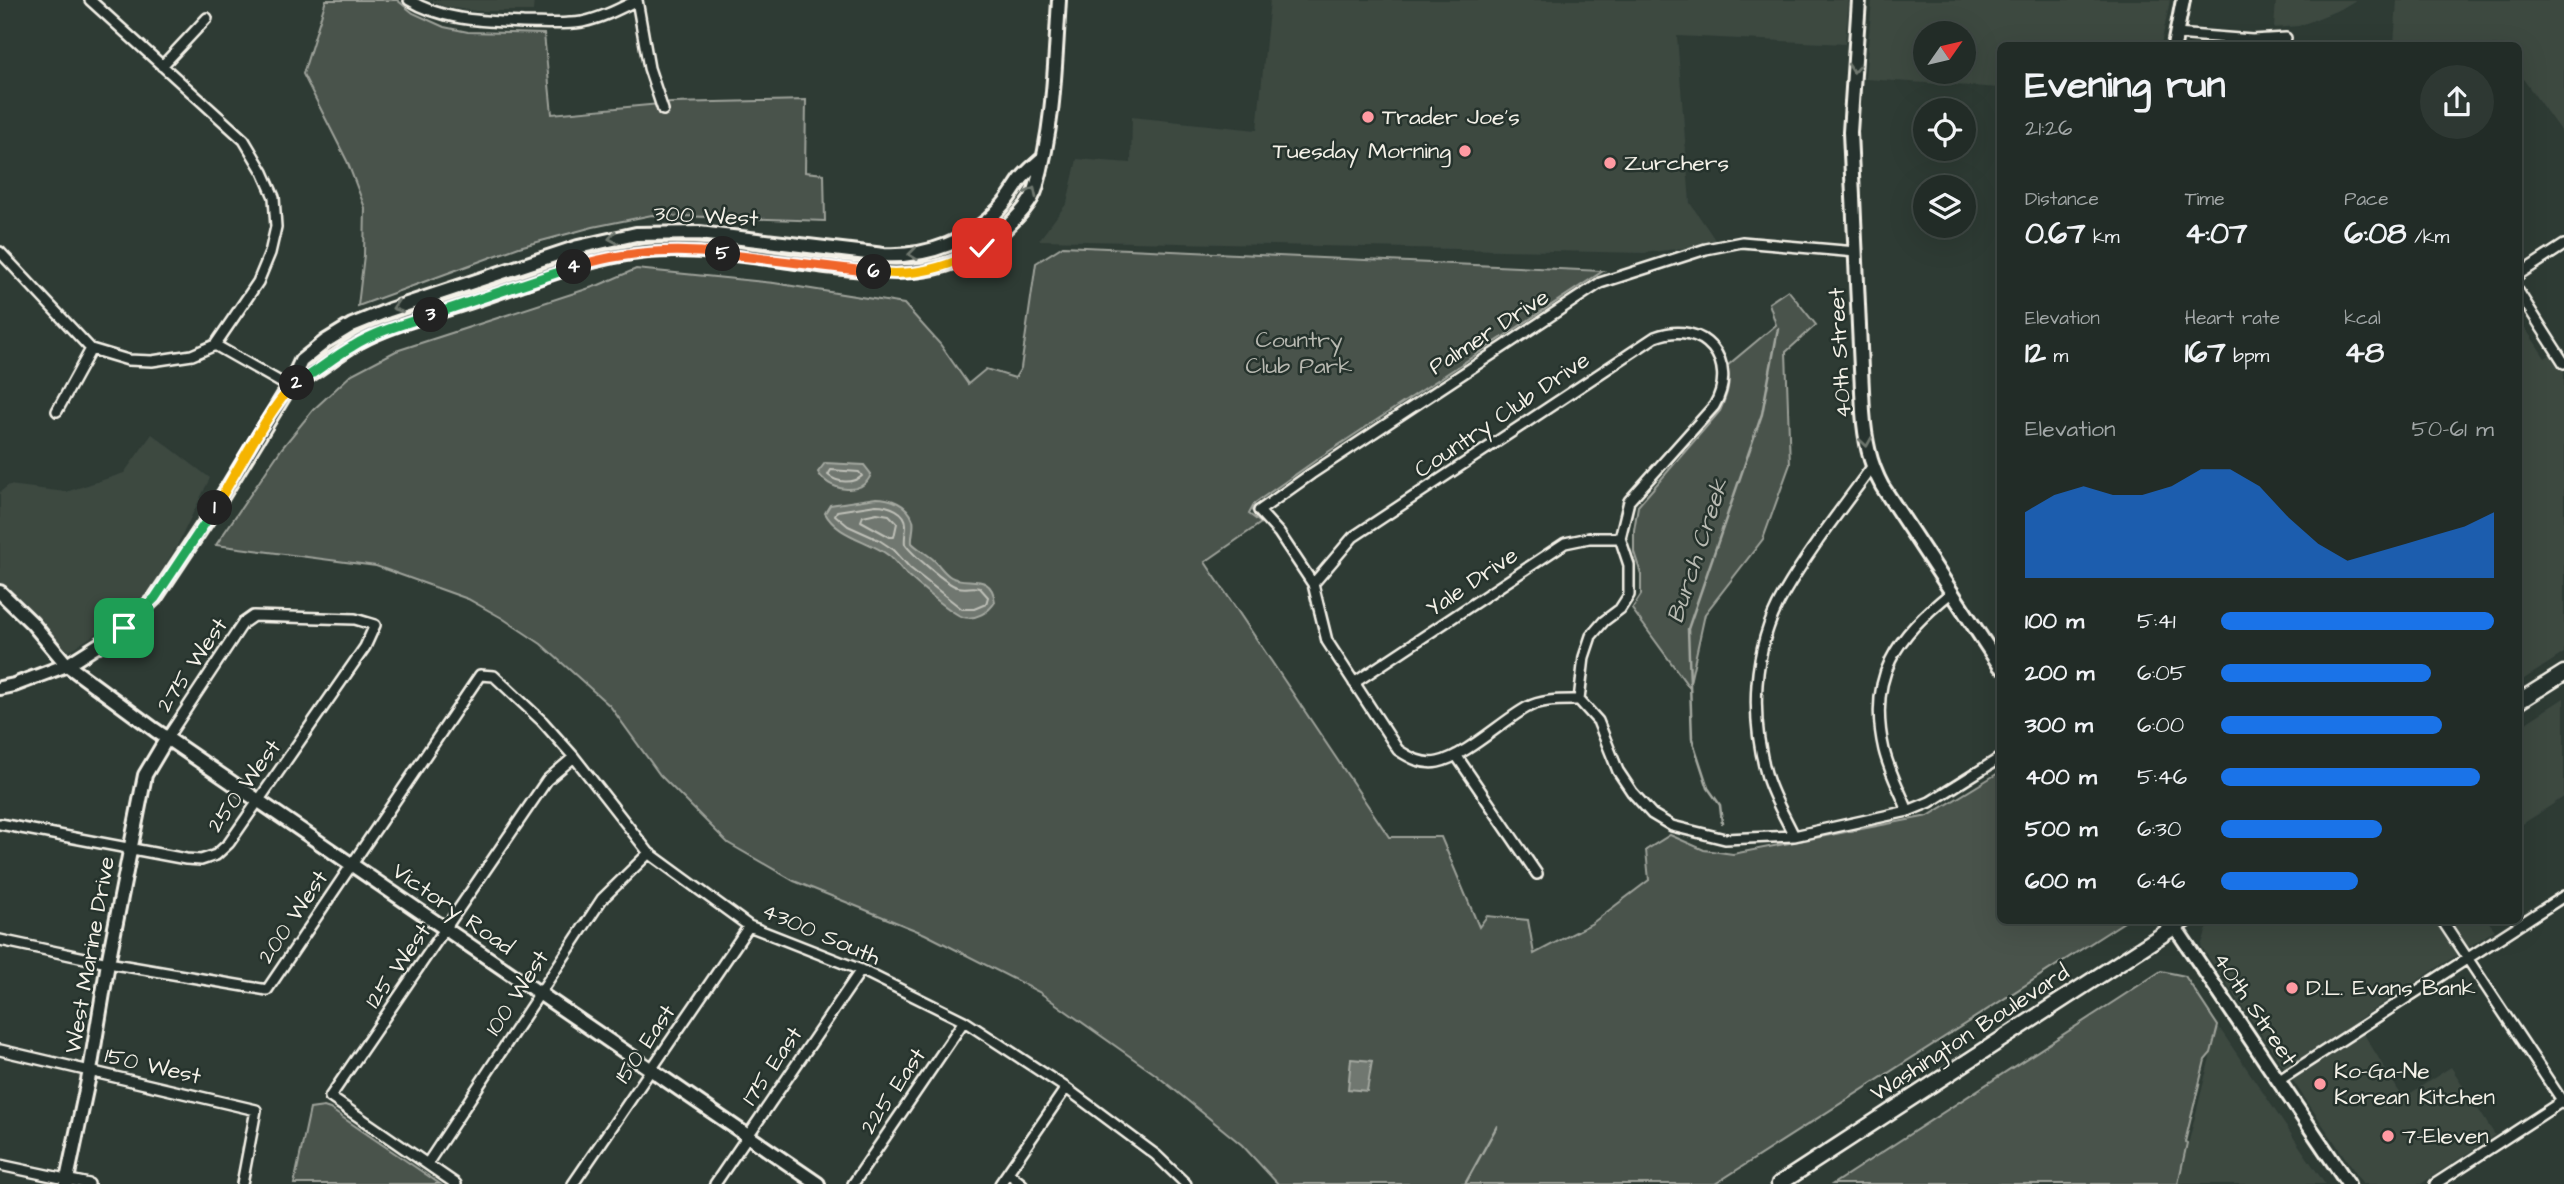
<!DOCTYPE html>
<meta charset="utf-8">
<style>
:root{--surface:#222c27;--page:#2e3833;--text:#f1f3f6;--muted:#a2a7a7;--line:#3f4844;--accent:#1a73e8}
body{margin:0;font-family:"Architects Daughter",sans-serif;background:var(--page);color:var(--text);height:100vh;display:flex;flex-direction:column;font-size:26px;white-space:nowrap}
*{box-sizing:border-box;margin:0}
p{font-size:23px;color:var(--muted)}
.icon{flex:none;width:38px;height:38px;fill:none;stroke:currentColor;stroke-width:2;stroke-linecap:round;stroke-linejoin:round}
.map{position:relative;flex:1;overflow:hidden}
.side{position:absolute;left:1997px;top:42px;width:525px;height:882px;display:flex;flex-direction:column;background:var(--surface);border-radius:10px;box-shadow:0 7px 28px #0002,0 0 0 2px var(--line)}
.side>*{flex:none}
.needle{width:46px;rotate:56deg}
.fabs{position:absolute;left:1913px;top:21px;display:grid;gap:14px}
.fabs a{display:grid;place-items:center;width:63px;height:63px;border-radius:50%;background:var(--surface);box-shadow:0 7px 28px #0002,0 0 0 2px var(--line);font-size:35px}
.pin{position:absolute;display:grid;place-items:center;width:60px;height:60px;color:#fff;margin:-30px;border-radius:14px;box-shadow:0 4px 10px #0006}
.km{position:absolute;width:35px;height:35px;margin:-18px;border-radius:50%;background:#222;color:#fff;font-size:19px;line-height:35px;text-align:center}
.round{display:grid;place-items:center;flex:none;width:74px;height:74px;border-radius:37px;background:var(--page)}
.summary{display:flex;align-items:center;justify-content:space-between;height:119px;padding:0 28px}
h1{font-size:38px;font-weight:700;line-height:52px}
.figures{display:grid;grid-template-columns:repeat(3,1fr);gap:10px;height:119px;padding:7px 28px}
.figures div{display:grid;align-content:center}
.figures b{font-size:30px;font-weight:700}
.figures small{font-size:19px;font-weight:400}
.figures p{font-size:19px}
.chart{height:196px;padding:14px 28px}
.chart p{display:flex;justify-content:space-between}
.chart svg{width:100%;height:126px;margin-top:7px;fill:var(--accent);opacity:.7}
ul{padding:0 28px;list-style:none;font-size:23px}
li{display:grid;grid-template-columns:112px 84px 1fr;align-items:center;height:52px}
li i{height:18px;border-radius:9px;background:var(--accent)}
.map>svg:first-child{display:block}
.built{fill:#3c4841;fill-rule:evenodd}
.green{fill:#48524c;stroke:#9ea29a;stroke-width:2}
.water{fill:#6f7770;stroke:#a4a8a0;stroke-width:2}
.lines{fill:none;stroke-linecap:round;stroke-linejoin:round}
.shore{stroke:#bfc0b8;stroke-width:2}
.stream{stroke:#a4a8a0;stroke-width:2.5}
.street-casing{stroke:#f4f1e8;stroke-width:14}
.secondary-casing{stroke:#f4f1e8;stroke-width:18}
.primary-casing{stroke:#f4f1e8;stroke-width:19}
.street{stroke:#26332d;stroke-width:9}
.secondary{stroke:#26332d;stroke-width:12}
.primary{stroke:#26332d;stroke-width:14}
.oneway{stroke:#6e766e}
.split-1-casing{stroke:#fff;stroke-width:14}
.split-2-casing{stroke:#fff;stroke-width:14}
.split-3-casing{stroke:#fff;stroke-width:14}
.split-4-casing{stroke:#fff;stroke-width:14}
.split-5-casing{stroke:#fff;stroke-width:14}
.split-6-casing{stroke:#fff;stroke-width:14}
.split-7-casing{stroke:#fff;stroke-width:14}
.split-1{stroke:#22a559;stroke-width:9}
.split-2{stroke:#f5b400;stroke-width:9}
.split-3{stroke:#22a559;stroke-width:9}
.split-4{stroke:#22a559;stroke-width:9}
.split-5{stroke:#f0652b;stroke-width:9}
.split-6{stroke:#f0652b;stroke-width:9}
.split-7{stroke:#f5b400;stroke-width:9}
.poi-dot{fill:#ff9aa2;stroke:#26332d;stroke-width:2.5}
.labels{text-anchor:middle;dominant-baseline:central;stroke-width:5;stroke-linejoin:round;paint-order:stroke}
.poi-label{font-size:23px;fill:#f4f1e8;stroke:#26332d;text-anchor:start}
.street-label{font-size:23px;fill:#f4f1e8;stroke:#26332d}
.park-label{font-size:23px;fill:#b8b9b1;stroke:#26332d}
.water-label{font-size:24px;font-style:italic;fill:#b8bab2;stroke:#26332d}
</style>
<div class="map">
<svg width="2564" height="1184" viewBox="0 0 2564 1184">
<rect width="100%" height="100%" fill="#2e3b34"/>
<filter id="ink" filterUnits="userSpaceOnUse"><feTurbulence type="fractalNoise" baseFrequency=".0143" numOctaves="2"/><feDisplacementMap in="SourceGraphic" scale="14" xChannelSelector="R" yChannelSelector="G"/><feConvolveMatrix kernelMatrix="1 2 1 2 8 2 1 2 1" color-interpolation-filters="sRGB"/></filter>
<g filter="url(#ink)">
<path class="built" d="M 429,0 L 534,0 L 533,11 L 475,11 L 446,7 Z
M 1270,0 L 1849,0 L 1845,44 L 1677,36 L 1690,203 L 1718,244 L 1644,253 L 1039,240 L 1067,203 L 1077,159 L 1131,163 L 1132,117 L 1257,130 Z
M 1872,0 L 2170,0 L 2161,45 L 2000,46 L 2000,88 L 1865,79 ZM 1925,33 L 1964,33 L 1964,72 L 1925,72 Z
M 2276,0 L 2356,0 L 2341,9 L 2299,26 L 2274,28 Z
M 2397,0 L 2564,0 L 2564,136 L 2518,72 L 2518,46 L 2394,45 Z
M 2518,317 L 2545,358 L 2564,346 L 2564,653 L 2518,683 Z
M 152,434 L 210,478 L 177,546 L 149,591 L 110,625 L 66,653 L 12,593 L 0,584 L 0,492 L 9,485 L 66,492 L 124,473 Z
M 2564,698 L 2564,797 L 2518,827 L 2518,728 Z
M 2220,921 L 2488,921 L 2495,930 L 2356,1021 L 2403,1098 L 2451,1067 L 2495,1135 L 2421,1184 L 2363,1184 L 2201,946 L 2207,929 Z
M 2218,1026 L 2325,1184 L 2178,1184 Z"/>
<path class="green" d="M 326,0 L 397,0 L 413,13 L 444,27 L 468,32 L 544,34 L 552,114 L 671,103 L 806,100 L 805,172 L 824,174 L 825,221 L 652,215 L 593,227 L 519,247 L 358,306 L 364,255 L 365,208 L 347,161 L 303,74 Z
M 1063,246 L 1603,271 L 1319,458 L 1255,503 L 1249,514 L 1261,523 L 1205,562 L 1389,837 L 1441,837 L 1479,927 L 1487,916 L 1528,920 L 1534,954 L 1591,924 L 1649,880 L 1646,850 L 1670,835 L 1704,850 L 1733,854 L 1928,816 L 2000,772 L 2000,920 L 2125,921 L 2124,922 L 1715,1184 L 1278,1184 L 1242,1145 L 1155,1074 L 1039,992 L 925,934 L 794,881 L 728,843 L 660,775 L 610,706 L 541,644 L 502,618 L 468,599 L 376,566 L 216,545 L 282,448 L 313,410 L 352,374 L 396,351 L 599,285 L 636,269 L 774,283 L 904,304 L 940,344 L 968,384 L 986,369 L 1015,378 L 1021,368 L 1036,263 Z
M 1788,290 L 1816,325 L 1786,352 L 1790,464 L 1763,539 L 1705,614 L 1689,687 L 1632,609 L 1641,595 L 1641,574 L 1634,552 L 1634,530 L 1638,506 L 1720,411 C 1727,395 1731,384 1727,366 L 1776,325 L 1769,303 Z
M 2161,971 L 2185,976 L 2218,1026 L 2211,1053 L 2205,1060 L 2185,1142 L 2187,1143 L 2178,1184 L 1833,1184 Z
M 324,1107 L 330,1109 L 440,1184 L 294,1184 L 310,1109 Z"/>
<path class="water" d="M 825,463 L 864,465 L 871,474 C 863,498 827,490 818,472 Z
M 876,498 C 890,498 908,504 913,520 C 915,527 911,535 912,543 C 919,550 928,554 935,561 C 940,566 944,573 951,577 C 967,586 992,571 995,602 C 989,612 976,620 963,617 C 952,614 916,583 906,574 C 900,568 895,560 888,555 C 868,540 837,536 825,513 L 830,505 Z
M 1351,1059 L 1372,1061 L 1367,1091 L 1348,1089 Z"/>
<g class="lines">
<path class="shore" d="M 831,470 L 859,472 L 862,476 C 853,484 837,483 828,475 Z
M 876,505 C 888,505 907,511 906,526 C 906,533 904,537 905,544 C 910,552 948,586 958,587 C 966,589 972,586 980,588 L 988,597 L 986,604 L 974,609 L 962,609 L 910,568 L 894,550 L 879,540 L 848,526 L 835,515 L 837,511 Z
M 877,513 L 889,515 L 897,523 L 894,537 L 890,537 L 861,521 L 863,516 Z"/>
<path class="stream" d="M 1722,823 L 1720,805 L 1708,788 L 1692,739 L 1688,629 L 1762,414 L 1778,329
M 1465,1184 L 1497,1126"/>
<g class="street-casing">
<path id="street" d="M 409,0 C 444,21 484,21 523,23 C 543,23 563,25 582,22 C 602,18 619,9 637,0
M 637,0 L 649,68 L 663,110
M 2176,34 L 2252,40 L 2286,38
M 162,66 L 207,18
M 0,252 L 91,349 L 128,360 L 152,361 L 192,355 L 215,345 L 258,282 L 270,253 L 276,227 L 274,197 L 263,172 L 244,140 L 90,0
M 1856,252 L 1742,242 L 1706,249 L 1600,283 L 1311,474 L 1259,511 L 1279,533 L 1313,584 L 1327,641 L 1398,750 C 1410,758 1423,765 1438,762 C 1466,756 1501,722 1526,708 C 1542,699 1562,700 1579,700 L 1598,721 L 1618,771 L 1632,792 L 1652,814 L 1672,826 L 1725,839 L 1794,836 L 1908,811 L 1930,802 L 2000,758
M 2518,275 L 2564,245
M 2518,291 L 2564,363
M 215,345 L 289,387
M 57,411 L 91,349
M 1313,584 L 1353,537 L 1655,337 C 1704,318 1740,362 1714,406 L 1629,501 L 1620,538 L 1629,565 L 1629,595 L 1620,609 L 1604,621 L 1591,636 L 1584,657 L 1579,700
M 1354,683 L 1565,543 L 1589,538 L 1620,538
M 1456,755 L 1537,874
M 1908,811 C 1900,791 1889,771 1884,750 C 1867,676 1896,637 1952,592
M 0,824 L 186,859 L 201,860 L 216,855 L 229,843 L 365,647 L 375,625 L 355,619 L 253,616 L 243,623 L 167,738
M 1794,836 C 1785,817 1773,797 1767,777 C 1750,718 1752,649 1783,595 C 1809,550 1842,508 1872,467
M 2442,920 L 2564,1104
M 0,940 L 108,963 L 267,990 L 480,675 L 494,676 L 542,721 L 574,757 L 649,853 L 749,926 L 861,970 L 964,1021 L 1066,1088 L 1156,1155 L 1186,1184
M 0,1050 L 256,1110 L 242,1184
M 2278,1081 L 2564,896
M 427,1164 L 602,899 L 649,853
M 0,1165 L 89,1184
M 1008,1173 L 1022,1184
M 456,1184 L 330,1097 L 547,780 L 574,757
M 573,1184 L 749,926
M 715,1184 L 861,970
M 853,1184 L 964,1021
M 1000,1184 L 1066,1088
M 2435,1184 L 2564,1100"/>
</g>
<g class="secondary-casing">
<path id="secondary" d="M 1859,0 L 1850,132 L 1863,412 C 1865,439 1869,462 1882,486 L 2000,666
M 2174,46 L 2183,0
M 289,387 C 315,374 335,355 360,341 C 394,323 433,314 469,302 C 527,283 586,257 647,251 C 706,246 767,259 826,266 C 896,274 953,282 1008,226 C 1018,216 1032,202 1036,188 C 1054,127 1055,63 1059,0
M 0,592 L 32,623 L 67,665 L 155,730 L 818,1184
M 0,688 L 14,685 L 67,665 L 119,632 L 155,598 L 217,505 L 289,387 L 301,361 L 326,341 L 352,325 L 389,310 L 578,247 L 636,234 L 699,233 L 884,255 C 928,257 971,241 1000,208 C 1008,200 1013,191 1019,182 C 1025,173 1034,166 1042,159
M 2168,920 L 2175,927 L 2348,1184
M 66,1184 L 90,1071 L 108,963 L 145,775 L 167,738"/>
</g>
<g class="primary-casing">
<path id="primary" d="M 2518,702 L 2564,673
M 1779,1184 L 2185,920"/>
</g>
<use href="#street" class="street"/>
<use href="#secondary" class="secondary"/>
<use href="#primary" class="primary"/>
</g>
<defs><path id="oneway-chevron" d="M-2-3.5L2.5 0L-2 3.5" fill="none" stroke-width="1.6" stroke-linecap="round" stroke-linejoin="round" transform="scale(1.75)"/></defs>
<g class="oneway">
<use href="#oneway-chevron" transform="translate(1854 68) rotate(94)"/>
<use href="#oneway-chevron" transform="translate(1032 192) rotate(-64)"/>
<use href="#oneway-chevron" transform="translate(613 238) rotate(169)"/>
<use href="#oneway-chevron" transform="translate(913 254) rotate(173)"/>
<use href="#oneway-chevron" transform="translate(397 307) rotate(162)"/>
<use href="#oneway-chevron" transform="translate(1866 442) rotate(81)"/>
</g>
</g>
<g class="lines" filter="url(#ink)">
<g class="split-1-casing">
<path id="split-1" d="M 124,628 L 155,598 L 215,508"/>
</g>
<g class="split-2-casing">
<path id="split-2" d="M 215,508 C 230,484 277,393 297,383"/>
</g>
<g class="split-3-casing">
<path id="split-3" d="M 297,383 C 317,372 333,357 353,346 C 377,331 404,324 431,315"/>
</g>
<g class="split-4-casing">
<path id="split-4" d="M 431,315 L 574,267"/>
</g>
<g class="split-5-casing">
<path id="split-5" d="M 574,267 C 624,251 672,248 723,254"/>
</g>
<g class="split-6-casing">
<path id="split-6" d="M 723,254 L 874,272"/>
</g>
<g class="split-7-casing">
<path id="split-7" d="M 874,272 C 912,277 949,268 982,248"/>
</g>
<use href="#split-1" class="split-1"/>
<use href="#split-2" class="split-2"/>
<use href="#split-3" class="split-3"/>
<use href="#split-4" class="split-4"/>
<use href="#split-5" class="split-5"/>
<use href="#split-6" class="split-6"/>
<use href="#split-7" class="split-7"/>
</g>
<g class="poi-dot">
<circle cx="1368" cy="117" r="7"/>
<circle cx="1465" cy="151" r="7"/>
<circle cx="1610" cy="163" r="7"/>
<circle cx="2292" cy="988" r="7"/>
<circle cx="2320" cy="1084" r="7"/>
<circle cx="2388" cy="1136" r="7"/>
</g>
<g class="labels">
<g class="poi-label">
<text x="1382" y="117">Trader Joe's</text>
<text x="1451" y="151" text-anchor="end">Tuesday Morning</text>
<text x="1624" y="163">Zurchers</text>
<text x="2306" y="988">D.L. Evans Bank</text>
<text x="2334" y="1071">Ko-Ga-Ne<tspan x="2334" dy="26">Korean Kitchen</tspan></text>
<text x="2402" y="1136">7-Eleven</text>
</g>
<g class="street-label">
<text transform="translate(706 216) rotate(3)">300 West</text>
<text transform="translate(1489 332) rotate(-33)">Palmer Drive</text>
<text transform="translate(1840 353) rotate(-93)">40th Street</text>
<text transform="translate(1502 415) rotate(-34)">Country Club Drive</text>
<text transform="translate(1472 582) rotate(-34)">Yale Drive</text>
<text transform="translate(192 665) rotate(-56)">275 West</text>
<text transform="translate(244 786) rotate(-54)">250 West</text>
<text transform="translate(453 909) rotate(35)">Victory Road</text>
<text transform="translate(293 917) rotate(-56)">200 West</text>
<text transform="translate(821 934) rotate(23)">4300 South</text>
<text transform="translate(90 955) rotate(-80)">West Marine Drive</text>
<text transform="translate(398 966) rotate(-55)">125 West</text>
<text transform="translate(517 993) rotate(-57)">100 West</text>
<text transform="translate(2255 1009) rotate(56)">40th Street</text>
<text transform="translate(1970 1033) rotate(-33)">Washington Boulevard</text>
<text transform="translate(645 1044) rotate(-56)">150 East</text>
<text transform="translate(153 1066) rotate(13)">150 West</text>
<text transform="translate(772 1066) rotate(-56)">175 East</text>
<text transform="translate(893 1091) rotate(-56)">225 East</text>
</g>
<g class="park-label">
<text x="1299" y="340">Country<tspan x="1299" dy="26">Club Park</tspan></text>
</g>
<g class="water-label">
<text transform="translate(1698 551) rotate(-72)">Burch Creek</text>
</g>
</g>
</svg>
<div class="fabs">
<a><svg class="needle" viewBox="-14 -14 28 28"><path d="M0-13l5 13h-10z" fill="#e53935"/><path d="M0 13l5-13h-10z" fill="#a2a7a7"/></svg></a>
<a><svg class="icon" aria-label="locate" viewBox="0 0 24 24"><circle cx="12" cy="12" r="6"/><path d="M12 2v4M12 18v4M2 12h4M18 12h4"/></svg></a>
<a><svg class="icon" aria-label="layers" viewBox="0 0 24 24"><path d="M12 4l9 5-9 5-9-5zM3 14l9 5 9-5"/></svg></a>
</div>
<div class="pin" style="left:124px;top:628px;background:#1e9e55"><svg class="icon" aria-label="arrive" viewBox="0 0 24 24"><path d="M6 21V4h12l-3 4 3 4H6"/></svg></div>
<div class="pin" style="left:982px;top:248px;background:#d93025"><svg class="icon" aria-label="check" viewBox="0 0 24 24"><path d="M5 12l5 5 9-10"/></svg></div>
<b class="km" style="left:215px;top:508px">1</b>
<b class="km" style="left:297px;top:383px">2</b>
<b class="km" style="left:431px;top:315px">3</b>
<b class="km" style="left:574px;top:267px">4</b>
<b class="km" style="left:723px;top:254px">5</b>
<b class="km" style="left:874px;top:272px">6</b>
<section class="side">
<div class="summary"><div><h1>Evening run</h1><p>21:26</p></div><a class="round"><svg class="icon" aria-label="share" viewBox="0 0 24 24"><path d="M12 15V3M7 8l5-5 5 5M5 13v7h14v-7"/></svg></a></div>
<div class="figures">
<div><p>Distance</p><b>0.67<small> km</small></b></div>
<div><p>Time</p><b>4:07</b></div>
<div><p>Pace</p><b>6:08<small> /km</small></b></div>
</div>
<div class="figures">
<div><p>Elevation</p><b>12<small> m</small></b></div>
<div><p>Heart rate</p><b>167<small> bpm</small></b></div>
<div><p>kcal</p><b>48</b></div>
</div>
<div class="chart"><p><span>Elevation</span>50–61 m</p>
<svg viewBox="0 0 160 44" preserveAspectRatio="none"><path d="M0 44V21L10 15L20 12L30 15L40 15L50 12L60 6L70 6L80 12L90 23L100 32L110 38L120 35L130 32L140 29L150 26L160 21V44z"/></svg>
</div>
<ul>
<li><b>100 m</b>5:41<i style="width:100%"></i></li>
<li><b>200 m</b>6:05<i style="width:77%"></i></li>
<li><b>300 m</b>6:00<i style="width:81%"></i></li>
<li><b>400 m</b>5:46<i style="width:95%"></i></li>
<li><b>500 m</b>6:30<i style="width:59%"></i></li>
<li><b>600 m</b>6:46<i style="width:50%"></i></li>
</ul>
</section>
</div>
